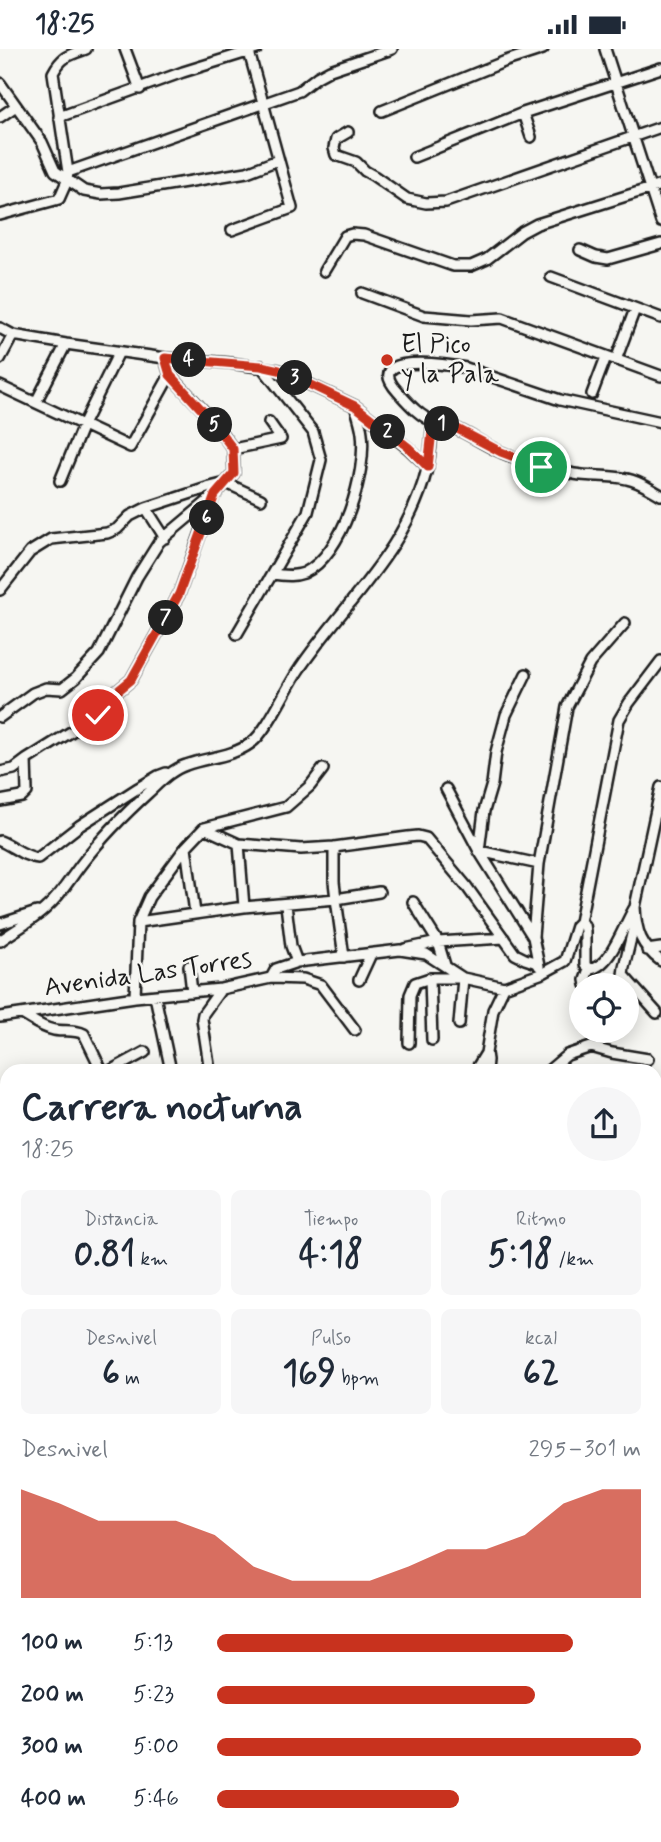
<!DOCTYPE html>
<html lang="es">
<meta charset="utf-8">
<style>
:root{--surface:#fff;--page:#f6f6f7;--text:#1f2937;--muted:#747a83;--accent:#c8321e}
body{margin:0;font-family:Mynerve,sans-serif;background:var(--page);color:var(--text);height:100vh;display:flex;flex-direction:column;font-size:26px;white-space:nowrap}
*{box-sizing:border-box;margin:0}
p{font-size:23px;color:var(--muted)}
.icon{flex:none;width:38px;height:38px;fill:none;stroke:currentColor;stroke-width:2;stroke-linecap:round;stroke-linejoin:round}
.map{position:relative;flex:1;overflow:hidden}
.sheet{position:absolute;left:0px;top:1015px;width:662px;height:779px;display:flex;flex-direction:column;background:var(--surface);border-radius:21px 21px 0 0;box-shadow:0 4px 18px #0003}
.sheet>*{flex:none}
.buttons{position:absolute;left:569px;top:924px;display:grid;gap:14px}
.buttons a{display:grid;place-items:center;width:70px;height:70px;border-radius:50%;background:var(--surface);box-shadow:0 4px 18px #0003;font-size:35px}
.pin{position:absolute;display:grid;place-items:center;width:60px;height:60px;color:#fff;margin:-30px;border:4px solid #fff;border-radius:50%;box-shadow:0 2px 7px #0007}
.km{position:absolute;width:35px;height:35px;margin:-18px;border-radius:50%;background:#222;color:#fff;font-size:19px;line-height:35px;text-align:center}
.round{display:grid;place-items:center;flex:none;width:74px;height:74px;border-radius:37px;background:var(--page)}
.summary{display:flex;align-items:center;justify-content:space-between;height:119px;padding:0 21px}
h1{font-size:38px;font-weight:700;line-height:52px}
.metrics{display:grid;grid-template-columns:repeat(3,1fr);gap:10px;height:119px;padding:7px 21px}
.metrics div{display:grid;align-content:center;border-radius:10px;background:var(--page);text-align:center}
.metrics b{font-size:35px;font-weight:700}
.metrics small{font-size:19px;font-weight:400}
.metrics p{font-size:19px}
.chart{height:196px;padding:14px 21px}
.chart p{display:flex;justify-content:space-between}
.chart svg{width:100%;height:126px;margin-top:7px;fill:var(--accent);opacity:.7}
ul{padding:0 21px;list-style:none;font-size:23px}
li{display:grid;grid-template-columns:112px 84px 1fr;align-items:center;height:52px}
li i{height:18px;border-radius:9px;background:var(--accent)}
.status{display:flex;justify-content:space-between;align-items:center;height:49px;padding:0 35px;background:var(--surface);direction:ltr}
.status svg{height:19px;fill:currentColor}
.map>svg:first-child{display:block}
.green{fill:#9ddba3;stroke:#5c7c60;stroke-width:2}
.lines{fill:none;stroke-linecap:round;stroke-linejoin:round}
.minor-casing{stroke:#1c1c1c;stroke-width:14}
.minor{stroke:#f6f6f2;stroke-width:9}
.route-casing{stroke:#fff;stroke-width:14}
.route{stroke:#c8321e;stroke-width:9}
.poi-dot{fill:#c8321e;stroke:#f6f6f2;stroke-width:2.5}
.labels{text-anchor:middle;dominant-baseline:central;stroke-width:5;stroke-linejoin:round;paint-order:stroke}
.poi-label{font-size:26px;fill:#1c1c1c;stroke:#f6f6f2;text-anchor:start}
.street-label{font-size:26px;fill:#1c1c1c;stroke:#f6f6f2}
</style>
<div class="status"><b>18:25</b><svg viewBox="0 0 49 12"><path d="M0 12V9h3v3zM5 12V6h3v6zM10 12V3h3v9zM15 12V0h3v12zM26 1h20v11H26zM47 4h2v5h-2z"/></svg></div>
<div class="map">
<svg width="661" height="1793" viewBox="0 0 661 1793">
<rect width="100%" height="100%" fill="#f6f6f2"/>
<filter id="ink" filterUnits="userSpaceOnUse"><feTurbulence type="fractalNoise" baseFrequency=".0143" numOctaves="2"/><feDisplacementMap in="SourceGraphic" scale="14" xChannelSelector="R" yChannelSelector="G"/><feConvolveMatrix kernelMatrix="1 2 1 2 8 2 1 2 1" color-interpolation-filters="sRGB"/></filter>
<g filter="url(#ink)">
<path class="green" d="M 0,1165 L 7,1173 L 7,1279 L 0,1291 Z
M 7,1341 L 7,1565 L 0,1565 L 0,1344 Z
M 0,1566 L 7,1567 L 7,1787 L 152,1787 L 153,1793 L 0,1793 Z"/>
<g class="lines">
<g class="minor-casing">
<path id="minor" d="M 125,0 L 140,40
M 605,0 L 661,173
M 0,34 L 42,93 L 55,122 L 84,142 L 101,145 L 119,144 L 247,123 L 278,111
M 382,62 L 506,12 L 543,0
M 523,64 L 531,88
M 0,68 L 16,57
M 59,68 L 183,23 L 257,0
M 348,83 L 336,90 L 334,99 L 336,106 L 356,113 L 365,122 L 374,127 L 407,150 L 426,154 L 446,153 L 661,78
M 414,108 L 523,64 L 661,19
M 68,123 L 53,24 C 62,7 69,6 86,0
M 0,166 L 59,150 L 67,132 L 68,123 L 299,42 L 317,28 L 330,21 L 392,0
M 232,181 L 292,159 L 249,3
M 580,201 L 596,208 L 608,210 L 661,195
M 324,222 L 345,187 L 352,185 L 364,186 L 453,217 L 471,217 L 487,210 L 522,183 L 537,175 L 661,136
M 551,228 L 661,269
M 362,244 L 424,267 L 471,271 L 502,269 L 661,327
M 0,279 L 13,286 L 66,295 L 165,309 L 230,314 L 279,321 L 355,357 L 408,399 L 428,418
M 0,310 L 13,286
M 616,311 L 635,260
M 0,337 L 130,398 L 170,326
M 592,345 L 606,308
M 36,353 L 66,295
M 661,373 L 560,351 L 466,319 C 450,316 360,302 398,343 C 408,354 420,368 435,373 C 442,376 449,376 455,379 C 471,386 486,397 503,404 C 526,414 550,419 574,425 C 592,428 610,426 627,430 C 639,432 650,440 661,446
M 233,400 L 281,390 L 269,373
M 60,432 L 83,376 L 119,303
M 146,459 L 165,489
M 272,525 C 283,526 293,528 304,524 C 343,506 367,424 362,384 C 361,375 358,366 355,357
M 0,541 L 30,503 L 51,490 L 107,484 L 117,480 L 130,467 L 146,459 L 210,438 L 226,434 L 261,450
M 237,585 L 308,463 L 321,411 L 313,383 L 261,317
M 526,625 L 506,666 L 496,703 L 492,735 L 484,762 L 479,802 L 539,815
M 0,668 L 33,644 L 46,639 L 62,640 L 76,629 L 99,604 L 137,528 L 159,493 L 215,446 L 234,424 L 233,400 L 212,371 L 170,326 L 165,309
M 0,723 L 14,720 L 26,711 L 98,666 L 114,645 L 131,631 L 179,545 L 214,447
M 661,738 L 635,858 C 636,883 641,897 661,912
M 446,740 L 479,802 L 533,888 L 539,917
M 0,752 L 22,748 L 27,743 L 26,711
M 204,779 L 239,795 L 301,800 L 334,798 L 408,788 L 418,787 L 426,789 L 467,838 L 515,905 L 525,910 L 537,914
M 0,792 C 13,797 24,808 38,809 L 79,777 L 138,739 L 158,727 L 166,724
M 239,795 L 244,858
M 186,798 L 195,864
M 413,853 L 438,893 L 445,916
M 286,856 L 291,897 L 297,913
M 138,873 L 244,858 L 336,850 L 334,833 L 334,798
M 580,873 L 584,876 L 585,882 L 585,916 L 589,920 C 610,920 624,875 635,858
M 635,873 L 624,918 L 623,926 L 657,964
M 0,875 L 37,863
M 533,888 L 539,815 L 567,658 L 590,614 L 625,574
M 0,892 C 15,881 34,871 47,858 C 62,845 71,828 83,813 C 103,787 125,765 148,744 C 160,733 171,721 186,716 C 208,708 232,708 251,694 C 267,683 287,637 300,619 C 345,553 407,501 427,420 C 431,405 431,388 433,373
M 405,900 L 438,893 L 504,889
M 647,901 L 661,899
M 344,908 L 336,850 L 379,843
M 189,917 L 192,943
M 271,929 L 276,920 L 297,913 L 400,901 L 426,905 L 463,929 L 504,938 L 543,924 L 565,912 L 576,877 L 580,873 L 619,671 L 629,654 L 661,612
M 430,929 L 432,991
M 359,931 L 371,905
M 586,936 L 585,931 L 589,920
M 155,947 L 171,1022
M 135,948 L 138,873 L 149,848 L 186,798 L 204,779 L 286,758 L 310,737 L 323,720
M 22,965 C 32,971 42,979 54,981 C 65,983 74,980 84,985 L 102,1022
M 0,968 L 135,948 L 221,940 L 271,929 L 303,930 L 321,936 L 355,981
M 409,994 L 410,946 L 415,934 L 430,929 L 463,929 L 459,975
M 486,1004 L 487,1011 L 486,1022
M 110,1022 L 145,1003
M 210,1022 L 202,970 L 203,965 L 221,940
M 475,1022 L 486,1004 L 493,961 L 504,938
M 548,1022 L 567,1006 L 591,998 L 612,1004 L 648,1010
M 0,1052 L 7,1066
M 0,1107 L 7,1093
M 654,1146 L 661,1142
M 0,1152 L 2,1158 L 7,1165
M 654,1214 L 661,1211
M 0,1307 L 7,1296
M 654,1355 L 661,1353
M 654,1394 L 661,1392
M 654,1488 L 657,1483 L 661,1481
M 654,1559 L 661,1563
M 654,1656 L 661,1658
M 654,1776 L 661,1776
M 198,1787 L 200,1793
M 331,1787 L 335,1793
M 495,1787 L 497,1793
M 218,1793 L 224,1787
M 355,1793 L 356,1787
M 377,1793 L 394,1787
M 414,1793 L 415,1787
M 525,1793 L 531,1787
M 625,1793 L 630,1787
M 642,1793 L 650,1788 L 661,1788"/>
</g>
<use href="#minor" class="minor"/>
</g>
</g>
<g class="lines" filter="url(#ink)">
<g class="route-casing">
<path id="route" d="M 98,666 L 114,645 L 131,631 L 179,545 L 215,446 L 234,424 L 233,400 L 212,372 L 170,326 L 165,309 L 261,317 L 279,321 L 355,357 L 408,398 L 428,418 L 433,373 L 452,377 L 501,403 L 541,418"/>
</g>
<use href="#route" class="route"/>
</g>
<circle class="poi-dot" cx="387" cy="311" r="7"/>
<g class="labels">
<g class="poi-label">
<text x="401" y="296">El Pico<tspan x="401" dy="30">y la Pala</tspan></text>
</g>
<g class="street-label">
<text transform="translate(148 925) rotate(-8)">Avenida Las Torres</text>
</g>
</g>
</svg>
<div class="buttons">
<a><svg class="icon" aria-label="locate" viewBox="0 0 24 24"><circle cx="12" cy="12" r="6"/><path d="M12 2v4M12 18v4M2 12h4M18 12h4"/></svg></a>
</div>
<div class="pin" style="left:541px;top:418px;background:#1e9e55"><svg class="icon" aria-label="arrive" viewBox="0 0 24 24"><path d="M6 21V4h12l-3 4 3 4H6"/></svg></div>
<div class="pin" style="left:98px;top:666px;background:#d93025"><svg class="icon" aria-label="check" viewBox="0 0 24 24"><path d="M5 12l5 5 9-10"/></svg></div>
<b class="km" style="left:442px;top:375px">1</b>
<b class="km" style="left:388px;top:383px">2</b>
<b class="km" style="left:295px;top:329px">3</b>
<b class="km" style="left:189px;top:311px">4</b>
<b class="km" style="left:215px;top:376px">5</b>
<b class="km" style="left:207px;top:469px">6</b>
<b class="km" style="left:166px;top:569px">7</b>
<section class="sheet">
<div class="summary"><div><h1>Carrera nocturna</h1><p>18:25</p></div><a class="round"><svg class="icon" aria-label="share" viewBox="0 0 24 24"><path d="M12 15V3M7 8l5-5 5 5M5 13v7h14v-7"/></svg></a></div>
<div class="metrics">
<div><p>Distancia</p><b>0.81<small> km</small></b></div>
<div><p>Tiempo</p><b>4:18</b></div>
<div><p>Ritmo</p><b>5:18<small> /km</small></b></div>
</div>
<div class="metrics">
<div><p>Desnivel</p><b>6<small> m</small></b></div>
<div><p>Pulso</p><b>169<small> bpm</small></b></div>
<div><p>kcal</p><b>62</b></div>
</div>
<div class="chart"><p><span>Desnivel</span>295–301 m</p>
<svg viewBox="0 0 160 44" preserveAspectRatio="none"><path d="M0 44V6L10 11L20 17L30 17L40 17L50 22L60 33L70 38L80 38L90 38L100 33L110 27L120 27L130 22L140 11L150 6L160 6V44z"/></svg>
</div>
<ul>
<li><b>100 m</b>5:13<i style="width:84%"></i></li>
<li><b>200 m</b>5:23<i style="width:75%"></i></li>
<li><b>300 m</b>5:00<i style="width:100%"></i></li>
<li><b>400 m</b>5:46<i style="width:57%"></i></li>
</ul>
</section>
</div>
